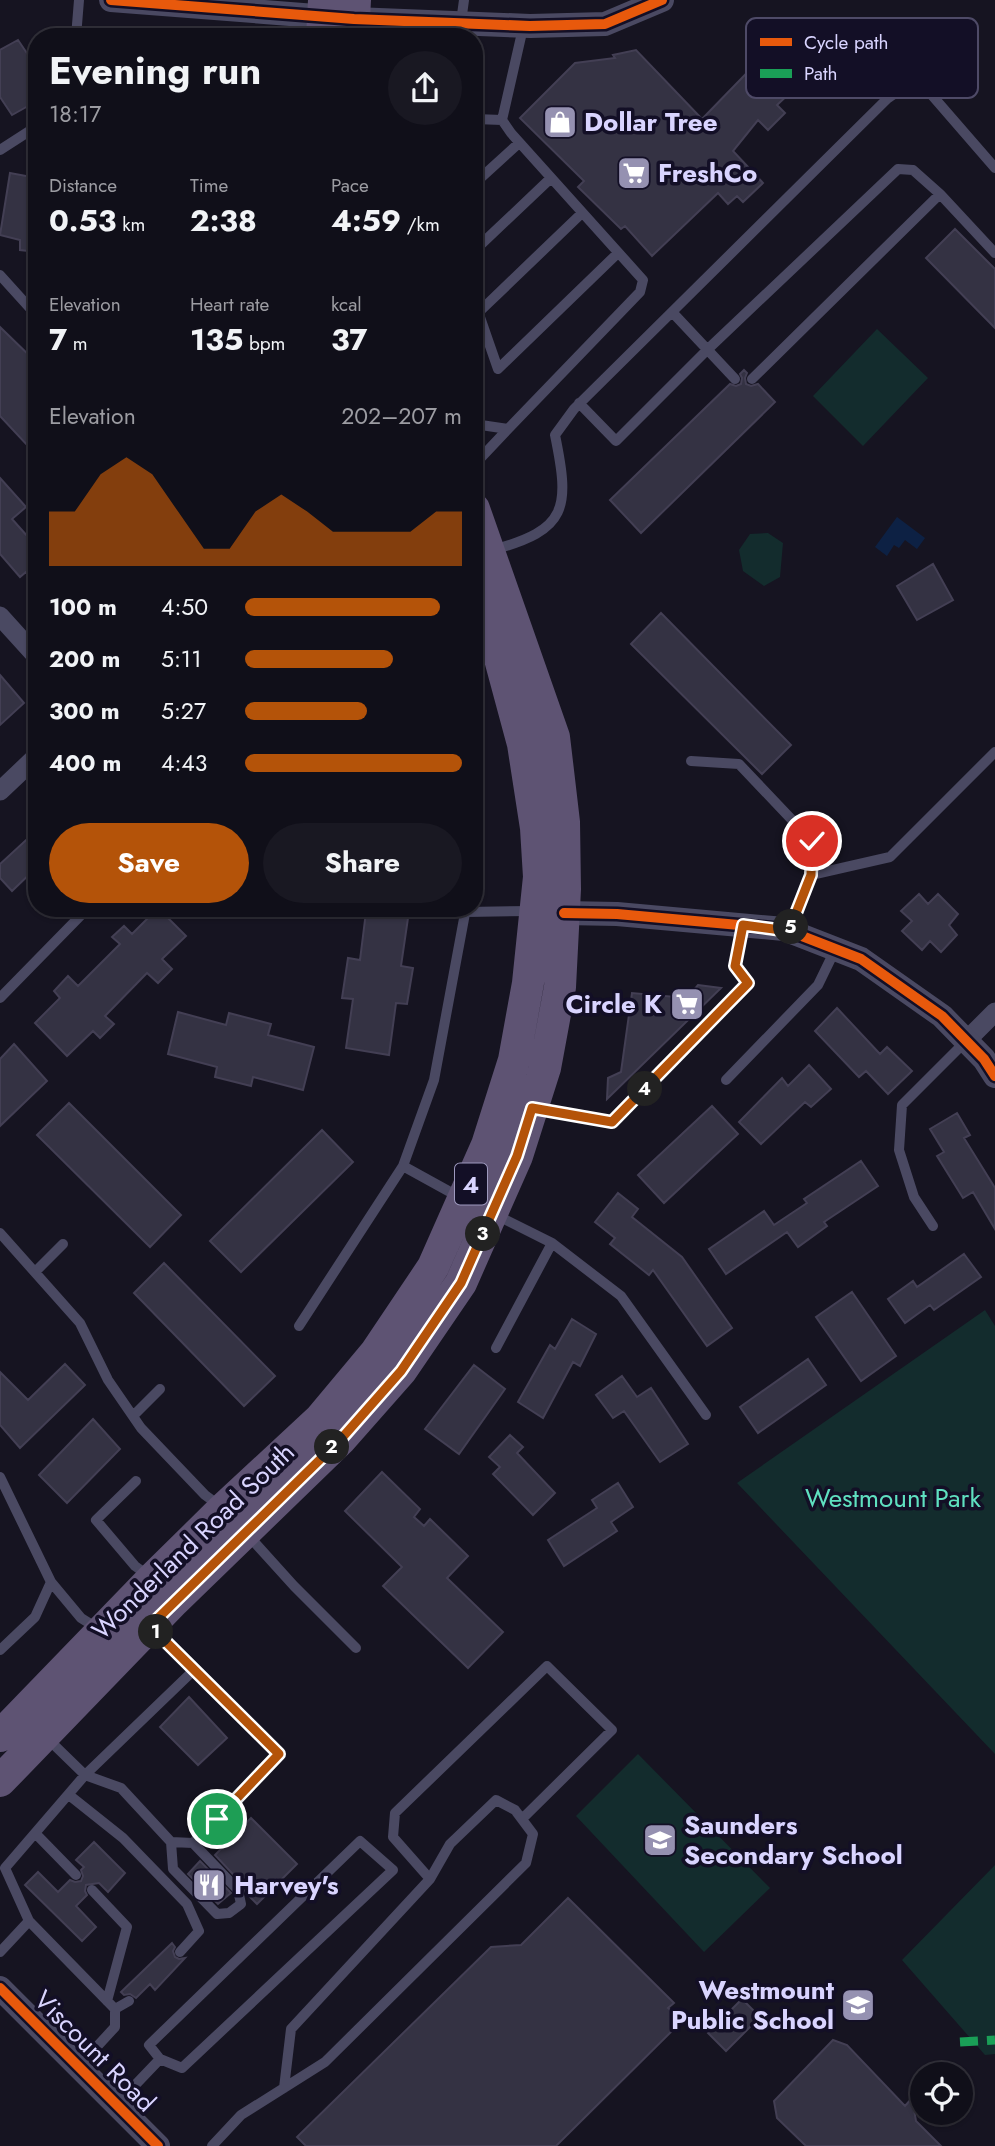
<!DOCTYPE html>
<meta charset="utf-8">
<style>
:root{--surface:#100f19;--page:#191822;--text:#f1f3f6;--muted:#9c9ca2;--line:#302f38;--accent:#b45309}
body{margin:0;font-family:Jost,sans-serif;background:var(--page);color:var(--text);height:100vh;display:flex;flex-direction:column;font-size:26px;white-space:nowrap}
*{box-sizing:border-box;margin:0}
p{font-size:23px;color:var(--muted)}
.icon{flex:none;width:38px;height:38px;fill:none;stroke:currentColor;stroke-width:2;stroke-linecap:round;stroke-linejoin:round}
.map{position:relative;flex:1;overflow:hidden}
.drawer{position:absolute;left:28px;top:28px;width:455px;height:889px;display:flex;flex-direction:column;background:var(--surface);border-radius:28px;box-shadow:0 2px 5px #0004,0 0 0 2px var(--line)}
.drawer>*{flex:none}
.tools{position:absolute;left:910px;top:2062px;display:grid;gap:14px}
.tools a{display:grid;place-items:center;width:63px;height:63px;border-radius:50%;background:var(--surface);box-shadow:0 2px 5px #0004,0 0 0 2px var(--line);font-size:35px}
.pin{position:absolute;display:grid;place-items:center;width:60px;height:60px;color:#fff;margin:-30px;border:4px solid #fff;border-radius:50%;box-shadow:0 2px 7px #0007}
.km{position:absolute;width:35px;height:35px;margin:-18px;border-radius:50%;background:#222;color:#fff;font-size:19px;line-height:35px;text-align:center}
.round{display:grid;place-items:center;flex:none;width:74px;height:74px;border-radius:37px;background:var(--page)}
.head{display:flex;align-items:center;justify-content:space-between;height:119px;padding:0 21px}
h1{font-size:38px;font-weight:700;line-height:52px}
.metrics{display:grid;grid-template-columns:repeat(3,1fr);gap:10px;height:119px;padding:7px 21px}
.metrics div{display:grid;align-content:center}
.metrics b{font-size:30px;font-weight:700}
.metrics small{font-size:19px;font-weight:400}
.metrics p{font-size:19px}
.chart{height:196px;padding:14px 21px}
.chart p{display:flex;justify-content:space-between}
.chart svg{width:100%;height:126px;margin-top:7px;fill:var(--accent);opacity:.7}
.action{display:flex;gap:14px;margin-top:auto;padding:14px 21px}
.action a{flex:1;height:80px;border-radius:42px;background:var(--accent);color:#fff;font-size:28px;font-weight:700;line-height:80px;text-align:center}
.action a+a{background:var(--page);color:var(--text)}
ul{padding:0 21px;list-style:none;font-size:23px}
li{display:grid;grid-template-columns:112px 84px 1fr;align-items:center;height:52px}
li i{height:18px;border-radius:9px;background:var(--accent)}
.map>svg:first-child{display:block}
.green{fill:#132c2d}
.water{fill:#0d2144}
.building{fill:#343243;stroke:#433f54;stroke-width:2}
.lines{fill:none;stroke-linecap:round;stroke-linejoin:round}
.service{stroke:#4a4962;stroke-width:10}
.minor{stroke:#4a4962;stroke-width:19}
.tertiary{stroke:#4a4962;stroke-width:24}
.primary{stroke:#5e5373;stroke-width:32}
.quiet{stroke:#1a9f57;stroke-width:9;stroke-dasharray:18 9;stroke-linecap:butt}
.cycleway-casing{stroke:#130f26;stroke-width:15}
.cycleway{stroke:#e8590c;stroke-width:10}
.route-casing{stroke:#fff;stroke-width:14}
.route{stroke:#b45309;stroke-width:9}
.labels{text-anchor:middle;dominant-baseline:central;stroke-width:7;stroke-linejoin:round;paint-order:stroke}
.shield{fill:#130f26;stroke:#9e99be;stroke-width:2}
.shield-label{font-size:24px;font-weight:bold;fill:#d9d4ff}
.poi-label{font-size:26px;font-weight:bold;fill:#d9d4ff;stroke:#130f26;text-anchor:start}
.park-label{font-size:26px;fill:#5fe0c0;stroke:#130f26}
.street-label{font-size:26px;fill:#d9d4ff;stroke:#130f26}
.key{fill:#130f26;stroke:#4e4a67;stroke-width:2}
.key-label{font-size:19px;fill:#d9d4ff}
</style>
<div class="map">
<svg width="995" height="2146" viewBox="0 0 995 2146">
<rect width="100%" height="100%" fill="#161421"/>
<path class="green" d="M 877,329 L 928,378 L 863,446 L 813,396 Z
M 768,533 L 783,543 L 780,577 L 764,586 L 743,571 L 739,550 L 750,534 Z
M 985,1310 L 995,1326 L 995,1754 L 737,1483 Z
M 638,1754 L 770,1888 L 704,1952 L 576,1816 Z
M 995,1865 L 995,2054 L 985,2055 L 902,1960 Z"/>
<path class="water" d="M 897,517 L 925,538 L 917,549 L 905,540 L 899,548 L 894,545 L 887,556 L 875,547 Z"/>
<path class="building" d="M 18,40 L 37,68 L 37,77 L 31,80 L 37,91 L 37,101 L 12,115 L 0,97 L 0,50 Z
M 772,47 L 804,80 L 777,105 L 785,113 L 768,130 L 758,120 L 733,151 L 763,183 L 743,202 L 737,196 L 728,204 L 718,193 L 652,256 L 625,226 L 621,229 L 578,187 L 584,181 L 520,118 L 575,63 L 615,58 L 613,55 L 636,50 L 702,119 Z
M 10,173 L 37,178 L 37,252 L 20,250 L 20,240 L 0,235 Z
M 955,229 L 995,269 L 995,328 L 926,258 Z
M 0,327 L 37,363 L 37,437 L 27,445 L 0,416 Z
M 744,370 L 747,373 L 745,378 L 746,384 L 751,386 L 758,384 L 775,402 L 641,533 L 610,500 L 730,384 L 736,386 L 741,384 L 742,378 L 740,374 Z
M 0,478 L 26,507 L 12,519 L 37,547 L 37,585 L 26,572 L 20,577 L 0,554 Z
M 933,564 L 953,600 L 917,620 L 897,586 Z
M 661,613 L 791,745 L 762,774 L 631,644 Z
M 0,675 L 24,703 L 0,725 Z
M 37,830 L 37,867 L 12,891 L 0,878 L 0,864 Z
M 919,894 L 928,904 L 938,894 L 958,914 L 949,925 L 957,935 L 941,952 L 930,941 L 922,950 L 902,931 L 912,921 L 901,911 Z
M 158,908 L 186,936 L 162,959 L 172,969 L 158,983 L 147,973 L 105,1016 L 114,1024 L 100,1038 L 93,1031 L 67,1056 L 35,1023 L 60,998 L 54,991 L 68,976 L 78,986 L 120,944 L 112,937 L 124,926 L 132,934 Z
M 366,912 L 408,918 L 401,966 L 413,968 L 407,1004 L 396,1003 L 389,1055 L 346,1048 L 353,999 L 342,998 L 348,958 L 360,960 Z
M 698,985 L 721,988 L 607,1099 L 608,1078 L 621,1072 L 632,993 L 687,998 Z
M 837,1008 L 880,1054 L 887,1047 L 912,1071 L 888,1094 L 866,1071 L 859,1077 L 815,1031 Z
M 178,1012 L 226,1025 L 229,1013 L 271,1024 L 268,1035 L 314,1047 L 303,1090 L 253,1077 L 251,1086 L 215,1077 L 217,1067 L 168,1054 Z
M 14,1044 L 47,1081 L 0,1126 L 0,1059 Z
M 809,1065 L 831,1089 L 811,1107 L 805,1102 L 761,1144 L 739,1122 L 782,1078 L 788,1086 Z
M 69,1103 L 181,1215 L 150,1247 L 37,1135 Z
M 712,1106 L 738,1134 L 664,1203 L 638,1175 Z
M 957,1113 L 970,1135 L 964,1138 L 995,1188 L 995,1229 L 973,1192 L 963,1198 L 937,1156 L 944,1152 L 930,1129 Z
M 322,1130 L 353,1162 L 241,1272 L 210,1241 Z
M 861,1161 L 878,1186 L 824,1222 L 827,1226 L 798,1247 L 787,1232 L 726,1274 L 709,1249 L 764,1211 L 774,1225 L 807,1203 L 804,1199 Z
M 618,1193 L 638,1209 L 632,1217 L 682,1257 L 732,1328 L 707,1346 L 653,1270 L 649,1275 L 610,1244 L 615,1238 L 595,1222 Z
M 964,1254 L 981,1277 L 934,1310 L 930,1305 L 905,1323 L 888,1299 L 913,1281 L 917,1287 Z
M 164,1263 L 275,1376 L 244,1406 L 134,1293 Z
M 852,1292 L 896,1356 L 861,1381 L 816,1317 Z
M 572,1319 L 596,1334 L 580,1366 L 573,1362 L 543,1418 L 518,1402 L 550,1345 L 555,1349 Z
M 808,1359 L 826,1385 L 758,1433 L 740,1407 Z
M 65,1364 L 85,1385 L 20,1448 L 0,1425 L 0,1372 L 28,1400 Z
M 474,1365 L 505,1389 L 459,1454 L 425,1429 Z
M 622,1376 L 637,1397 L 651,1388 L 688,1444 L 660,1462 L 624,1411 L 613,1418 L 596,1395 Z
M 93,1419 L 120,1449 L 67,1503 L 39,1475 Z
M 510,1435 L 523,1447 L 517,1453 L 555,1493 L 533,1515 L 493,1474 L 500,1467 L 489,1457 Z
M 382,1472 L 420,1509 L 414,1517 L 424,1526 L 430,1519 L 468,1556 L 447,1578 L 503,1632 L 468,1668 L 383,1586 L 402,1567 L 345,1511 Z
M 618,1483 L 633,1507 L 611,1522 L 617,1531 L 564,1566 L 548,1540 L 597,1508 L 592,1500 Z
M 189,1697 L 227,1738 L 198,1765 L 160,1727 Z
M 251,1818 L 297,1864 L 257,1904 L 246,1893 L 243,1885 L 215,1855 Z
M 94,1842 L 125,1873 L 108,1892 L 99,1883 L 86,1885 L 85,1891 L 87,1895 L 76,1906 L 96,1927 L 82,1941 L 25,1885 L 38,1872 L 58,1892 L 70,1880 L 75,1882 L 81,1881 L 83,1876 L 81,1870 L 84,1867 L 76,1860 Z
M 200,1861 L 231,1893 L 218,1904 L 188,1874 Z
M 568,1898 L 674,2003 L 668,2008 L 683,2020 L 556,2146 L 306,2146 L 297,2137 L 491,1947 L 521,1945 Z
M 172,1943 L 175,1947 L 173,1951 L 175,1957 L 179,1959 L 185,1958 L 155,1990 L 150,1984 L 136,1998 L 130,1994 L 124,1995 L 121,1992 Z
M 742,1999 L 760,2017 L 726,2051 L 708,2033 Z
M 833,2040 L 847,2045 L 905,2106 L 912,2098 L 916,2121 L 941,2146 L 806,2146 L 777,2118 L 774,2101 Z"/>
<g class="lines">
<path class="service" d="M 461,22 L 464,0
M 76,37 L 79,0
M 474,116 L 475,119 L 502,120
M 0,150 L 31,130 L 37,130
M 474,184 L 519,143
M 474,251 L 551,178
M 0,275 L 37,316
M 474,300 L 498,369 L 618,253
M 479,312 L 582,213
M 673,313 L 735,379
M 752,379 L 940,194
M 579,403 L 616,441 L 707,350 L 898,169 L 913,170 L 940,194 L 995,253
M 474,424 L 508,429 L 474,465
M 508,429 L 640,292 L 643,280 L 511,133 L 502,120 L 523,28
M 492,550 C 568,530 570,508 555,435 L 574,409 L 887,99 L 910,83 L 930,93 L 995,168
M 691,761 L 739,764 L 812,841 L 811,875
M 474,842 L 476,855 L 474,865
M 466,912 L 532,911
M 789,931 L 811,875 L 890,857 L 995,752
M 0,998 L 88,908
M 726,1080 L 818,985 L 835,950
M 536,1109 L 613,1123 L 748,983 L 735,966 L 743,925
M 403,1166 L 461,1198
M 496,1215 L 552,1243 L 621,1296 L 706,1415
M 933,1226 L 914,1197 L 899,1150 L 902,1105 L 966,1041
M 0,1233 L 80,1323 L 108,1380 L 141,1428 L 205,1495 L 220,1506
M 35,1272 L 63,1244
M 299,1326 L 403,1166 L 434,1080 L 466,908
M 496,1348 L 552,1243
M 133,1416 L 160,1389
M 0,1477 L 51,1582 L 35,1617 L 0,1650
M 136,1481 L 96,1520 L 135,1566 L 149,1576
M 247,1534 L 294,1586 L 356,1648
M 51,1582 L 81,1618 L 97,1628
M 48,1739 L 85,1775 L 121,1788 L 171,1842 L 173,1869 L 217,1914 L 229,1913 L 241,1904 L 238,1890 L 193,1843
M 69,1795 L 123,1838 L 187,1904 L 199,1931 L 180,1952
M 35,1833 L 76,1875
M 171,1842 L 193,1843
M 193,1843 L 279,1754 L 195,1669
M 430,1879 L 393,1837 L 395,1813 L 547,1666 L 612,1730 L 522,1819
M 92,1890 L 127,1927 L 107,2001
M 29,1921 L 5,1868 L 85,1775 L 195,1669 L 153,1629
M 0,1952 L 29,1921 L 115,2009 L 115,2027 L 79,2066
M 115,2009 L 129,2001
M 117,2104 L 160,2059 L 182,2068 L 393,1870 L 360,1841 L 149,2045 L 160,2059
M 212,2146 L 241,2115 L 325,2062 L 526,1863 L 533,1834 L 515,1810 L 496,1800 L 450,1844 L 430,1879 L 291,2029 L 284,2088"/>
<path class="minor" d="M 0,616 L 37,657
M 0,791 L 37,756
M 966,1041 L 995,1012"/>
<path class="tertiary" d="M 111,0 L 354,19 L 530,26 L 605,24 L 662,0
M 564,913 L 617,914 L 784,929 L 861,959 L 942,1016 L 984,1059 L 995,1076
M 0,1988 L 158,2146"/>
<path class="primary" d="M 322,37 L 324,0
M 353,37 L 355,0
M 0,1736 L 152,1579 L 223,1509 L 320,1419 L 376,1352 L 433,1267 L 487,1145 L 514,1060 L 528,983 L 539,877 L 536,828 L 523,744 L 499,655 L 474,587
M 0,1781 L 174,1601 L 341,1439 L 401,1371 L 461,1283 L 517,1156 L 545,1068 L 560,987 L 565,889 L 564,822 L 554,737 L 474,509"/>
<path class="quiet" d="M 960,2042 L 995,2040"/>
<g class="cycleway-casing">
<path id="cycleway" d="M 111,0 L 354,19 L 530,26 L 605,24 L 662,0
M 564,913 L 617,914 L 784,929 L 861,959 L 942,1016 L 984,1059 L 995,1076
M 0,1988 L 158,2146"/>
</g>
<use href="#cycleway" class="cycleway"/>
</g>
<g class="lines">
<g class="route-casing">
<path id="route" d="M 217,1819 L 279,1754 L 150,1626 L 341,1439 L 401,1371 L 461,1283 L 517,1156 L 532,1108 L 612,1122 L 748,983 L 735,966 L 743,925 L 789,931 L 811,875 L 812,841"/>
</g>
<use href="#route" class="route"/>
</g>
<defs>
<g id="shop-square" transform="scale(1.75)"><rect x="-9" y="-9" width="18" height="18" rx="4" fill="#9591b1" stroke="#130f26"/><path d="M-5-2.5h2.3a2.7 3.5 0 0 1 5.4 0H5L5.5 6h-11ZM-1.5-2.5h3a1.5 2.3 0 0 0-3 0Z" fill="#fff"/></g>
<g id="supermarket-square" transform="scale(1.75)"><rect x="-9" y="-9" width="18" height="18" rx="4" fill="#9591b1" stroke="#130f26"/><path d="M-6-5.5h2.5l.6 2H6L4.5 2H-2.5L-4.4-4H-6ZM-1.5 3.2a1.3 1.3 0 1 0 .1 0ZM3 3.2a1.3 1.3 0 1 0 .1 0Z" fill="#fff"/></g>
<g id="school-square" transform="scale(1.75)"><rect x="-9" y="-9" width="18" height="18" rx="4" fill="#9591b1" stroke="#130f26"/><path d="M0-5L7-2L0 1L-7-2ZM-4 1L0 2.5L4 1V4Q0 6-4 4Z" fill="#fff"/></g>
<g id="restaurant-square" transform="scale(1.75)"><rect x="-9" y="-9" width="18" height="18" rx="4" fill="#9591b1" stroke="#130f26"/><path d="M-5-6h1v4h1v-4h1v4h1v-4h1v5L-1.5 .5V6h-2V.5L-5-1ZM5-6V6H3V1.5H1.5Q1.5-4 5-6Z" fill="#fff"/></g>
</defs>
<g fill-rule="evenodd">
<use href="#shop-square" x="560" y="122"/>
<use href="#supermarket-square" x="634" y="173"/>
<use href="#supermarket-square" x="687" y="1004"/>
<use href="#school-square" x="660" y="1840"/>
<use href="#restaurant-square" x="209" y="1885"/>
<use href="#school-square" x="858" y="2005"/>
</g>
<g class="labels">
<rect class="shield" x="455" y="1163.5" width="32" height="41" rx="5"/>
<g class="shield-label">
<text x="471" y="1184">4</text>
</g>
<g class="poi-label">
<text x="584" y="122">Dollar Tree</text>
<text x="658" y="173">FreshCo</text>
<text x="662" y="1004" text-anchor="end">Circle K</text>
<text x="684" y="1825">Saunders<tspan x="684" dy="30">Secondary School</tspan></text>
<text x="234" y="1885">Harvey's</text>
<text x="834" y="1990" text-anchor="end">Westmount<tspan x="834" dy="30">Public School</tspan></text>
</g>
<g class="park-label">
<text x="893" y="1498">Westmount Park</text>
</g>
<g class="street-label">
<text transform="translate(193 1541) rotate(-44)">Wonderland Road South</text>
<text transform="translate(95 2051) rotate(45)">Viscount Road</text>
</g>
</g>
<rect x="746" y="18" width="232" height="80" rx="10" class="key"/>
<rect x="760" y="38" width="32" height="8" fill="#e8590c"/>
<rect x="760" y="69" width="32" height="9" fill="#1a9f57"/>
<g class="key-label">
<text x="804" y="49">Cycle path</text>
<text x="804" y="80">Path</text>
</g>
</svg>
<div class="tools">
<a><svg class="icon" aria-label="locate" viewBox="0 0 24 24"><circle cx="12" cy="12" r="6"/><path d="M12 2v4M12 18v4M2 12h4M18 12h4"/></svg></a>
</div>
<div class="pin" style="left:217px;top:1819px;background:#1e9e55"><svg class="icon" aria-label="arrive" viewBox="0 0 24 24"><path d="M6 21V4h12l-3 4 3 4H6"/></svg></div>
<div class="pin" style="left:812px;top:841px;background:#d93025"><svg class="icon" aria-label="check" viewBox="0 0 24 24"><path d="M5 12l5 5 9-10"/></svg></div>
<b class="km" style="left:156px;top:1632px">1</b>
<b class="km" style="left:332px;top:1447px">2</b>
<b class="km" style="left:483px;top:1234px">3</b>
<b class="km" style="left:645px;top:1089px">4</b>
<b class="km" style="left:791px;top:927px">5</b>
<section class="drawer">
<div class="head"><div><h1>Evening run</h1><p>18:17</p></div><a class="round"><svg class="icon" aria-label="share" viewBox="0 0 24 24"><path d="M12 15V3M7 8l5-5 5 5M5 13v7h14v-7"/></svg></a></div>
<div class="metrics">
<div><p>Distance</p><b>0.53<small> km</small></b></div>
<div><p>Time</p><b>2:38</b></div>
<div><p>Pace</p><b>4:59<small> /km</small></b></div>
</div>
<div class="metrics">
<div><p>Elevation</p><b>7<small> m</small></b></div>
<div><p>Heart rate</p><b>135<small> bpm</small></b></div>
<div><p>kcal</p><b>37</b></div>
</div>
<div class="chart"><p><span>Elevation</span>202–207 m</p>
<svg viewBox="0 0 160 44" preserveAspectRatio="none"><path d="M0 44V25L10 25L20 12L30 6L40 12L50 25L60 38L70 38L80 25L90 19L100 25L110 32L120 32L130 32L140 32L150 25L160 25V44z"/></svg>
</div>
<ul>
<li><b>100 m</b>4:50<i style="width:90%"></i></li>
<li><b>200 m</b>5:11<i style="width:68%"></i></li>
<li><b>300 m</b>5:27<i style="width:56%"></i></li>
<li><b>400 m</b>4:43<i style="width:100%"></i></li>
</ul>
<div class="action"><a>Save</a><a>Share</a></div>
</section>
</div>
